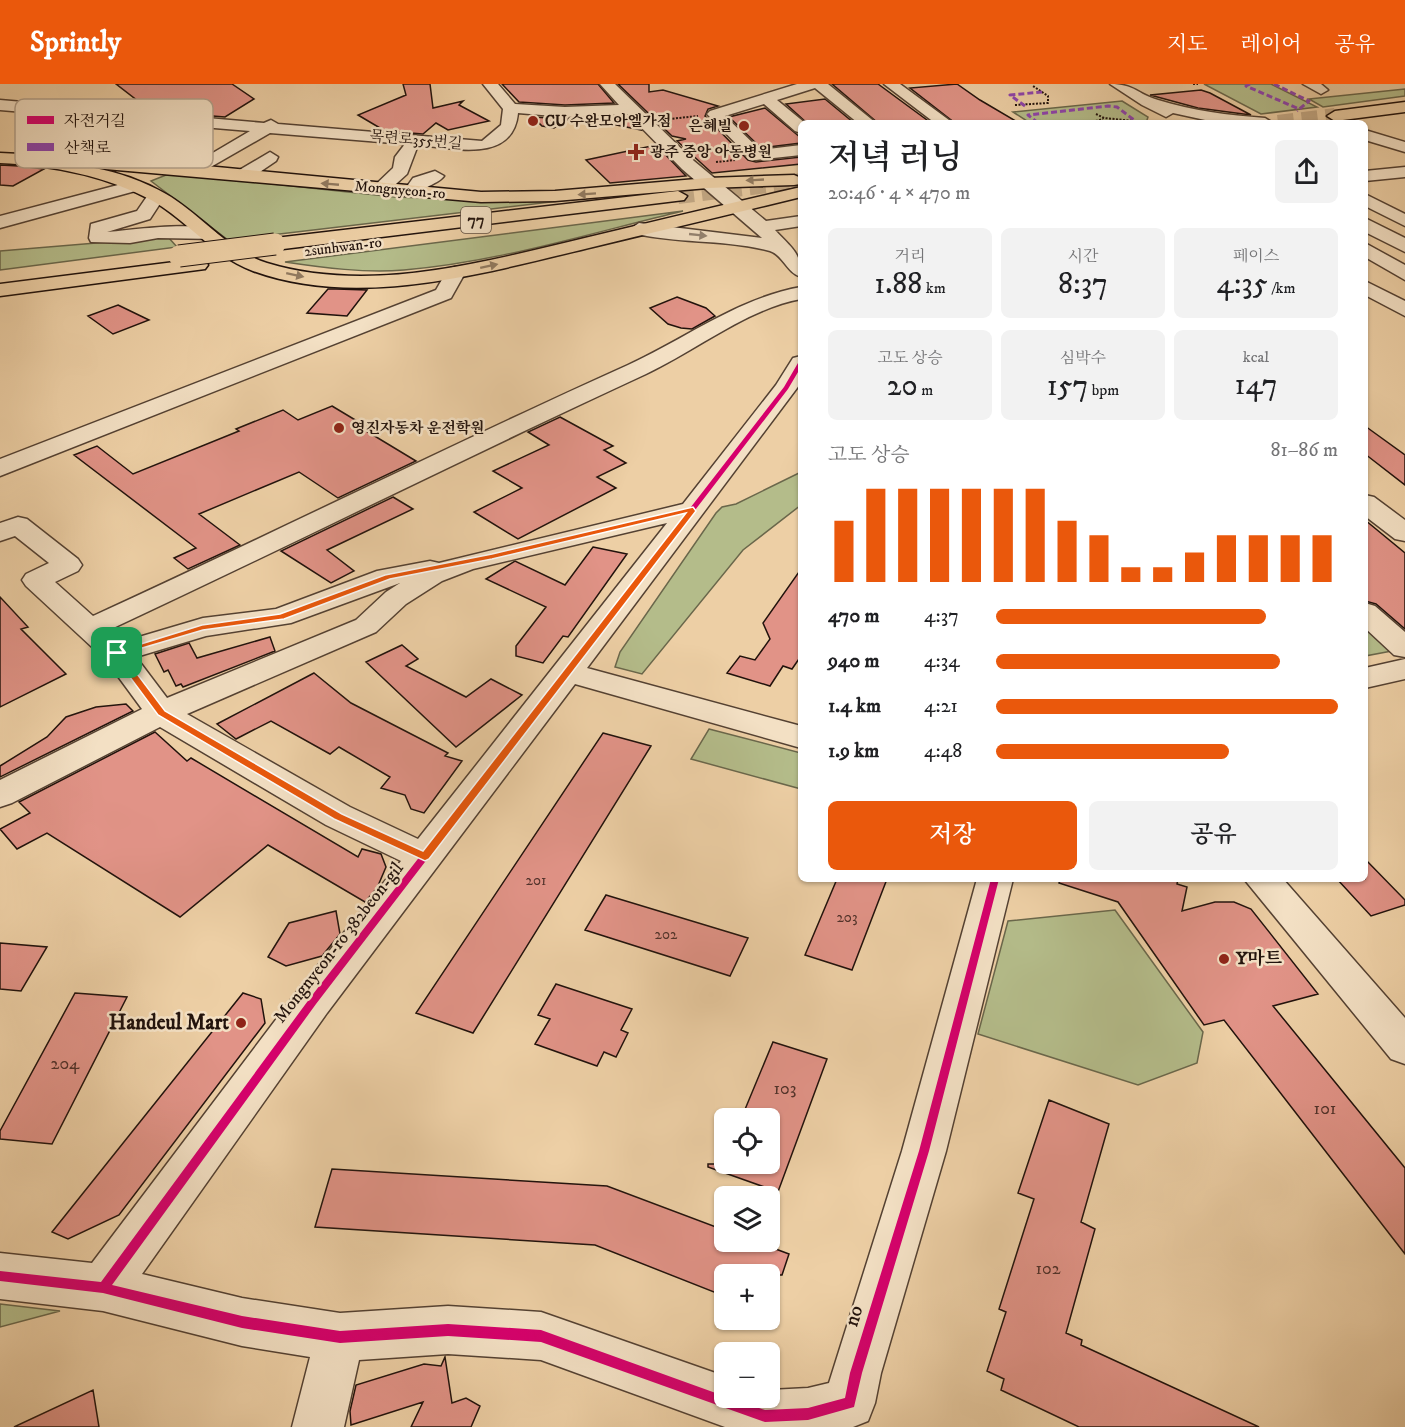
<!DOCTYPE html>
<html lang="ko">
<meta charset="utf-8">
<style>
:root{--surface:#fff;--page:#f2f2f2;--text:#202124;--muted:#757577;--accent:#ea580c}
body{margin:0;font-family:"IM FELL DW Pica","Noto Serif KR",serif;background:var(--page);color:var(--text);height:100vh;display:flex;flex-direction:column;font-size:22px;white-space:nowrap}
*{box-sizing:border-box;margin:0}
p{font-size:20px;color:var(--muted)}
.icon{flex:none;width:33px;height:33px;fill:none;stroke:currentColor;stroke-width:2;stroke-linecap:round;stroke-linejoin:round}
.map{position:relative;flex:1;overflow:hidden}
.side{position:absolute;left:798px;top:36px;width:570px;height:762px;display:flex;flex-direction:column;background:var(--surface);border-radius:9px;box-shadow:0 2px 4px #0004}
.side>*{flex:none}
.buttons{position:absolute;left:714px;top:1024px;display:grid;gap:12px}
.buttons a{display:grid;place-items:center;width:66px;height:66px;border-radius:9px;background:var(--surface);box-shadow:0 2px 4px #0004;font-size:30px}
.pin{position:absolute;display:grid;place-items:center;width:51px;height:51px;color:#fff;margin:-26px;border-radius:12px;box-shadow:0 3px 9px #0006}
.round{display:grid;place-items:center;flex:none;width:63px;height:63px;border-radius:9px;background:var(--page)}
.summary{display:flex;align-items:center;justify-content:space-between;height:102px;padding:0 30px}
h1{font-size:33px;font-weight:600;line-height:45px}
.metrics{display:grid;grid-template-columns:repeat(3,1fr);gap:9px;height:102px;padding:6px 30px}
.metrics div{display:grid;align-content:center;border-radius:9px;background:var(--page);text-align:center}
.metrics b{font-size:30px;font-weight:600}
.metrics small{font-size:16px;font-weight:400}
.metrics p{font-size:16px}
.chart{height:168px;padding:12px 30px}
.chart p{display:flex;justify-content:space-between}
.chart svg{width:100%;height:108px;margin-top:6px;stroke:var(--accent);stroke-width:6}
.cta{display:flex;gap:12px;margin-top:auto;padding:12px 30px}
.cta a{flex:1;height:69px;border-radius:9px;background:var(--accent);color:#fff;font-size:24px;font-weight:600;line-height:69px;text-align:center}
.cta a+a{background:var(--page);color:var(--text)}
ul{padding:0 30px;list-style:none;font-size:20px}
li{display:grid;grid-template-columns:96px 72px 1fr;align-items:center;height:45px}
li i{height:15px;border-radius:8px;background:var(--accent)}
header{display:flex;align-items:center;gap:36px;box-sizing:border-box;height:84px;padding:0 30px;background:var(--accent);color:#fff}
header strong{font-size:28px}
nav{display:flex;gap:33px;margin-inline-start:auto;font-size:21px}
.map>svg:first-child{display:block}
.green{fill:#b4bc8a;stroke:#6a674b;stroke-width:1.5}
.building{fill:#e19387;stroke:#21120c;stroke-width:1.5}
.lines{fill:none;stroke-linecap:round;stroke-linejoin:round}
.highway-tunnel{stroke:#c4a986;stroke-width:16;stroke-dasharray:16 8;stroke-linecap:butt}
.minor-casing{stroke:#544132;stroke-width:3}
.major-casing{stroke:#21120c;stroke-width:3}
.highway-casing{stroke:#21120c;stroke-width:3}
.path{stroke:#21120c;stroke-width:2;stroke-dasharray:2 1.5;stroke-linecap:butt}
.minor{fill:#f3e0c4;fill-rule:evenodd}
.major{fill:#edcfa5;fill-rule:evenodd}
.highway{fill:#edcfa5;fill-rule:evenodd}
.highway-bridge-casing{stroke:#21120c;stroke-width:23;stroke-linecap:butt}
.highway-bridge{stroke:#edcfa5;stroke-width:21}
.quiet{stroke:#8e44ad;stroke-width:3;stroke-dasharray:6 3;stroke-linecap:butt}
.cycleway-casing{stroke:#f3e0c4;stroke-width:3}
.cycleway{fill:#d6006c;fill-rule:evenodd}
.oneway{fill:#917a60}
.oneway2{fill:#948371}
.route{fill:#ea580c;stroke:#fff;stroke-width:1.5;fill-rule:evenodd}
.poi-dot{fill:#8f2418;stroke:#f3e0c4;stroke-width:2}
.labels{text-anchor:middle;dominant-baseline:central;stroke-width:5;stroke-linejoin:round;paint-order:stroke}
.far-poi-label{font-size:15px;font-weight:bold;fill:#21120c;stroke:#f3e0c4;text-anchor:start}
.far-street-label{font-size:15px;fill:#21120c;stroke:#f3e0c4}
.number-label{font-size:15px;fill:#51322b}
.shield{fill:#f3e0c4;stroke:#605043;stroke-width:1.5}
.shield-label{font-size:16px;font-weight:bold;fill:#21120c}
.street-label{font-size:18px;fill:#21120c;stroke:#f3e0c4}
.poi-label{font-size:18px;font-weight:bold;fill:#21120c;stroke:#f3e0c4;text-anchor:start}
.near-number-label{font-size:18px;fill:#51322b}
.near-poi-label{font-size:21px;font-weight:bold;fill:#21120c;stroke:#f3e0c4;text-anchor:end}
.near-street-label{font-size:21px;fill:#21120c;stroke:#f3e0c4}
.key{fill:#f3e0c4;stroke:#b4a28d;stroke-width:1.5}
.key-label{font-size:16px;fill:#21120c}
</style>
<header>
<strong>Sprintly</strong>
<nav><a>지도</a><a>레이어</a><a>공유</a></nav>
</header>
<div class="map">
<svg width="1405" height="1343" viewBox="0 0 1405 1343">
<rect width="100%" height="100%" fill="#edcfa5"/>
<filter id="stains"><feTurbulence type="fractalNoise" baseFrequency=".00333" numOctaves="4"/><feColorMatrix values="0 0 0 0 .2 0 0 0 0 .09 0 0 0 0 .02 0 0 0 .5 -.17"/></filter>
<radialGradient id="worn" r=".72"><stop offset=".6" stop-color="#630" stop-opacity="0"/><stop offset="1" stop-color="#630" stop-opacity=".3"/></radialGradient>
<path class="green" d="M 1204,0 L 1271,0 L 1317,23 L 1261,30 Z
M 1405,5 L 1405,12 L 1323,23 L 1309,15 Z
M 1122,17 L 1148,33 L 1146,39 L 1030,39 L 1013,28 Z
M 171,89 L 395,113 L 514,117 L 593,113 L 228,156 L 151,97 Z
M 683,127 C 591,149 499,178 404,186 C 364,189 325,184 285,178 Z
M 168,153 L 177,163 L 0,186 L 0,167 Z
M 801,388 L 801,421 L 743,466 L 642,590 L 615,583 L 620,568 L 716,429 L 722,423 L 736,420 Z
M 1365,538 L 1397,566 L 1365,572 Z
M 709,645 L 801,669 L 801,705 L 691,675 Z
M 1115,826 L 1203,948 L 1197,979 L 1138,1001 L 978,950 L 1008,837 Z
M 0,1220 L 60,1227 L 0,1243 Z"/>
<path class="building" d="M 116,0 L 232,0 L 254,15 L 225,33 L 151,27 Z
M 403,0 L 430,0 L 433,24 L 463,17 L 459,21 L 489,37 L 448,46 L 436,39 L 423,50 L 385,47 L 358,31 L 406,11 Z
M 502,0 L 598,0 L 614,19 L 565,21 L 519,18 Z
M 618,0 L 649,0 L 649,8 L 663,6 L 718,22 L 708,25 L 705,32 L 748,76 L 756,78 L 801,73 L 801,80 L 712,89 L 677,57 L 686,55 L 672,52 Z
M 832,0 L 878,0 L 931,39 L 878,39 Z
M 957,0 L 980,16 L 1019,39 L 955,39 L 910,4 Z
M 1201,6 L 1210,9 L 1251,31 L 1198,24 L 1150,11 Z
M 825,15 L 854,39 L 807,39 L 786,20 Z
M 765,24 L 801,54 L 801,59 L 761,64 L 729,33 Z
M 627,32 L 641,46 L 582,34 Z
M 533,33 L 565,35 L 569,35 L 554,44 L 542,42 Z
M 656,61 L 686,92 L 610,99 L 586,76 Z
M 0,81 L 19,82 L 44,85 L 13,102 L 0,101 Z
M 328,205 L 336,205 L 367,206 L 347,232 L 307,229 Z
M 677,213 L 706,224 L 715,232 L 692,245 L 681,244 L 668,240 L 650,224 Z
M 118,221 L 149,236 L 113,250 L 88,232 Z
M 332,322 L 362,340 L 358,342 L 416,377 L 338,414 L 299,388 L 199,430 L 240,461 L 188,485 L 174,474 L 196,464 L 74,371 L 97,362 L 133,390 L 239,347 L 236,345 L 283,326 L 298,336 Z
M 560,333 L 613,362 L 604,366 L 626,379 L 597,393 L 616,404 L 518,455 L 474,428 L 522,404 L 493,387 L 549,361 L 528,348 Z
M 1365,342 L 1405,371 L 1405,401 L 1365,370 Z
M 393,413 L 413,425 L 327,466 L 354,487 L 331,499 L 281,467 Z
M 1365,436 L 1405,469 L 1405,545 L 1376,520 L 1365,517 Z
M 593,463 L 627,470 L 568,553 L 563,552 L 543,579 L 516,572 L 516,562 L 546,523 L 486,495 L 515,477 L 565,501 Z
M 801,485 L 801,572 L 792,585 L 783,582 L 770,602 L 727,589 L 740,572 L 755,576 L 770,555 L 763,539 Z
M 0,513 L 28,543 L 21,545 L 66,590 L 0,623 Z
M 270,553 L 275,567 L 183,603 L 181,600 L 176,602 L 168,586 L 164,588 L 155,570 L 189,559 L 197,574 Z
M 402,561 L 418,575 L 406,582 L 466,613 L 491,595 L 522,611 L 456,663 L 366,578 Z
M 314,589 L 351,619 L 448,669 L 445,672 L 462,677 L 424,729 L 411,725 L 405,711 L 381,704 L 390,693 L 339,663 L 330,670 L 271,637 L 236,655 L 217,640 Z
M 126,620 L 133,627 L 0,693 L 0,682 L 47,653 L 66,633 L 96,623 Z
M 155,648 L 187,677 L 191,674 L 358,773 L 362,765 L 381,770 L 386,783 L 377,804 L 365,818 L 268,761 L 180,833 L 47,749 L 17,765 L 0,745 L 30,729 L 19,718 Z
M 603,649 L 651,662 L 473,949 L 416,929 Z
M 1365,775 L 1405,816 L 1405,821 L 1371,832 L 1337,795 L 1365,795 Z
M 837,795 L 887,795 L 852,886 L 805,871 Z
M 1060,795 L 1178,795 L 1177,800 L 1187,803 L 1182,827 L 1215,818 L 1234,818 L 1251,825 L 1318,910 L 1273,922 L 1405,1084 L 1405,1170 L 1224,936 L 1204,941 L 1118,818 L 1059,799 Z
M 606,811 L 748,854 L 730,892 L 585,846 Z
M 336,827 L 340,850 L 322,872 L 286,882 L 268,873 L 289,839 Z
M 0,859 L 47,863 L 21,907 L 0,905 Z
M 556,900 L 632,925 L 621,946 L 628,949 L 616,973 L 604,968 L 597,982 L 535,960 L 550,935 L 538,931 Z
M 75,909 L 127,913 L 52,1060 L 0,1055 L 0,1047 Z
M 243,909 L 261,915 L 265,939 L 119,1131 L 68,1155 L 52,1148 Z
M 773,958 L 827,975 L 772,1124 L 770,1105 L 708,1083 L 708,1080 L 770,1080 L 770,1035 L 741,1035 Z
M 1049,1016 L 1109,1040 L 1081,1138 L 1095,1145 L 1066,1249 L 1082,1256 L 1081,1261 L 1259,1343 L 1079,1343 L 1001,1306 L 1004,1295 L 987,1287 L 1006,1228 L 999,1225 L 1034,1115 L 1018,1109 Z
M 332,1085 L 607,1102 L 724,1146 L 724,1158 L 757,1158 L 789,1170 L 782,1191 L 724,1191 L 724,1212 L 595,1161 L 315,1143 Z
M 445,1273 L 452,1319 L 466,1314 L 480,1322 L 471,1343 L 411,1343 L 423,1318 L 351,1341 L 350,1327 L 356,1301 L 424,1280 L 441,1282 Z
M 93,1306 L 99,1343 L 14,1343 Z"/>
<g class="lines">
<path class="highway-tunnel" d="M 1278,39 L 1335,32
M 678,112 L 801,97"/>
<g class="minor-casing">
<path id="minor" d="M 483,0 L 498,0 L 515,20 L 565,23 L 619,21 L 600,0 L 615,0 L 694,77 L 766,137 L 801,132 L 801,142 L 775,146 C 791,164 801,167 801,193 C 787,189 783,171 770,167 C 725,155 677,160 632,149 L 630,145 L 639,139 L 762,154 L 682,85 L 628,30 L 565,33 L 518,29 C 513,80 453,64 418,61 L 407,90 L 386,109 L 380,110 L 371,105 L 393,84 L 395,73 L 405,60 L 270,49 L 195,92 L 187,87 L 189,83 L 250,47 L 0,26 L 0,16 L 264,39 L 271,36 L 278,40 L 482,57 L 501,41 L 503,25 Z
M 797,0 L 828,0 L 876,39 L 858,39 L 815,4 L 777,16 L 805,39 L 801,39 L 801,49 L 795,47 L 764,20 L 725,32 L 760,66 L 801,61 L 801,71 L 756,76 L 750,74 L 707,30 L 710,27 Z
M 884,0 L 900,0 L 953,39 L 935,39 Z
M 1110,0 C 1135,0 1137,10 1158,16 C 1193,27 1228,31 1265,34 L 1273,39 L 1219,39 L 1173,29 L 1166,33 L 1142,21 Z
M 1303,0 L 1321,0 L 1328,6 L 1321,10 Z
M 1365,46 L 1405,58 L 1405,68 L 1365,56 Z
M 148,56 L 156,61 L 154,64 L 129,84 L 117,84 L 115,80 L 117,76 Z
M 270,68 L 278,73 L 276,77 L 248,96 L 236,96 L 233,92 L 236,88 Z
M 1405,83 L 1405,93 L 1365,97 L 1365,87 Z
M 435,87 L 444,92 C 437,101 426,100 418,112 L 406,112 L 403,108 L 413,94 Z
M 133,97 L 142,102 L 139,106 L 0,144 L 0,132 Z
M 156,107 L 165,112 L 150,135 L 107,148 C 128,147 207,134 218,151 L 216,155 L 158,154 L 130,159 L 91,158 L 89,154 L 91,140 L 137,127 L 150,108 Z
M 1365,110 L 1405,130 L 1405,142 L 1365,122 Z
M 1365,134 L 1405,154 L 1405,168 L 1365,148 Z
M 1365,159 L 1405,181 L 1405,196 L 1365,173 Z
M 455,183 L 462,185 L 465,189 L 451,214 L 0,392 L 0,375 L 436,206 L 448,185 Z
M 1365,197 L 1405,217 L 1405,232 L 1365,211 Z
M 801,203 L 801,215 C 749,224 695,267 646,290 C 466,373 289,462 109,546 L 122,558 L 203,534 L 276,525 L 377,487 L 430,477 L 439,479 L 683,420 L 776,301 L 793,274 L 801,272 L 801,298 L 797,304 L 587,584 L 801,642 L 801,664 L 575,600 L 327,929 L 142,1190 L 242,1214 L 340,1229 L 448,1222 L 541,1228 L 724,1292 L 724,1314 L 770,1314 L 770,1306 L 808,1304 L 829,1299 L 902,1067 L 977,795 L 1013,795 L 946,1067 L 881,1289 L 875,1319 L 868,1337 L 853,1343 L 725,1343 L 541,1276 L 448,1270 L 359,1276 L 344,1343 L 292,1343 L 310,1273 L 242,1262 L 103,1227 L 0,1215 L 0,1169 L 92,1179 L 299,905 L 401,777 L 326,741 L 160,643 L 12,719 L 0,723 L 0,696 L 142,625 L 106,576 L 26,502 L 22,496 L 26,490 L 49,479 L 15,452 L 0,457 L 0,439 L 18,433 L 27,435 L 78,475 L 82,481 L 78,487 L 55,498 L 93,532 C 272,450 448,362 628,281 C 685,255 738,214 801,203 ZM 667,439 L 418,755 L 350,723 L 187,630 L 376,548 L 406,520 L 442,497 L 473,485 ZM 400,499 L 386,508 L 356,536 L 167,614 L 136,573 L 206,552 L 291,539 Z
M 1365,411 L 1374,413 L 1405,436 L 1405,457 L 1395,455 L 1365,432 Z
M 1365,519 L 1375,522 L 1405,548 L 1405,573 L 1394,571 L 1365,544 Z
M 1405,575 L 1405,595 L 1365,604 L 1365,584 Z
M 1244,795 L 1283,795 L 1405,934 L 1405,980 L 1391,975 Z"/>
</g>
<g class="major-casing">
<path id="major" d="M 0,69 L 144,76 L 481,108 L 555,107 L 708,94 L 794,91 L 801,94 L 800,100 L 794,101 L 708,104 L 555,117 L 481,118 L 94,84 C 118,88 145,98 166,110 C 201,130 228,167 267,179 C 372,211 487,177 589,153 C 660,136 730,119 801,103 L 801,113 C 732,130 663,146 593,163 C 488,188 359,226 253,187 C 214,173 188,137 153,117 C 107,92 51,81 0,79 Z"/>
</g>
<g class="highway-casing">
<path id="highway" d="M 1405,18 L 1405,28 L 1335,37 L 1327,32 L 1335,27 Z
M 678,107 L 687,112 L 684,116 L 275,166 L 266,160 L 275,154 Z
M 198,175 L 205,177 L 208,181 L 205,185 L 0,212 L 0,200 Z"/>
</g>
<path class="path" d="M 1193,0 L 1198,0
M 1015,21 L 1048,19 L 1048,12 L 1033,2
M 1096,30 L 1104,34 L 1144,38
M 669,35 L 698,32
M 1089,39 L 1103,35
M 716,78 L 735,76"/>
<use href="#minor" class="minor"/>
<use href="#major" class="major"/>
<use href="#highway" class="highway"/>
<g class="highway-bridge-casing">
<path id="highway-bridge" d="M 179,172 L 275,160"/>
</g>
<use href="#highway-bridge" class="highway-bridge"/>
<path class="quiet" d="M 1250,0 L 1246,2 L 1299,25
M 1274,0 L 1309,17 L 1297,27
M 1025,22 L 1010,11 L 1042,8
M 1038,39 L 1028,31 L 1108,22 L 1117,23 L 1138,39"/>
<g class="cycleway-casing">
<path id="cycleway" d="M 801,277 L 801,283 L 788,305 L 316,920 L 112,1201 L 242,1232 L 340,1247 L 448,1240 L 541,1246 L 724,1312 L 724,1314 L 731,1314 L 765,1326 L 808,1324 L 845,1314 L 850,1289 L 919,1067 L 991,795 L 999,795 L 929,1067 L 862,1289 L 854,1323 L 808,1336 L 765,1338 L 541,1258 L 448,1252 L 340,1259 L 242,1244 L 103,1209 L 0,1197 L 0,1187 L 101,1198 L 310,914 L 784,303 L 798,279 Z"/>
</g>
<use href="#cycleway" class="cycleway"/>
</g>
<defs><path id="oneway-solid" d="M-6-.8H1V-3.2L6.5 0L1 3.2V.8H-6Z" transform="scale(1.5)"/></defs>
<g class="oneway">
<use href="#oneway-solid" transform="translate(755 96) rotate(177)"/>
<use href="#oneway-solid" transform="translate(330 100) rotate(-175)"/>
<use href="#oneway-solid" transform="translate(587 110) rotate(176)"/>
<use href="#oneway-solid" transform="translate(489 182) rotate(-12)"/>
<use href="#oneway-solid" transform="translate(295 191) rotate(12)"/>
</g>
<use class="oneway2" href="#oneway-solid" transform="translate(698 151) rotate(6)"/>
<path class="route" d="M 693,423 L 696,427 L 429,775 L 425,777 L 334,735 L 158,631 L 112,569 L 202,541 L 280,530 L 385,491 L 492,470 ZM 686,429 L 423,767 L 342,730 L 165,627 L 122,570 L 203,546 L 284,535 L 390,495 L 492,475 Z"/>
<g class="poi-dot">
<circle cx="533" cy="37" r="6"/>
<circle cx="744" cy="42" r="6"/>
<path d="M633 59h6v6h6v6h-6v6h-6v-6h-6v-6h6z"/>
<circle cx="339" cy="344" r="6"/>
<circle cx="1224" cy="875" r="6"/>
<circle cx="241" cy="939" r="6"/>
</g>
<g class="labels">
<g class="far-poi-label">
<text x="545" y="37">CU 수완모아엘가점</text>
<text x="732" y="42" text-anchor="end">은혜빌</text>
<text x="650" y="68">광주 중앙 아동병원</text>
<text x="351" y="344">영진자동차 운전학원</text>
</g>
<g class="far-street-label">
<text transform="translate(416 56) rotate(5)">목련로355번길</text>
<text transform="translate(400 106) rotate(5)">Mongnyeon-ro</text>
<text transform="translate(343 163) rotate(-7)">2sunhwan-ro</text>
</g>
<g class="number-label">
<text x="536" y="796">201</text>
<text x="847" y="833">203</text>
<text x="666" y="850">202</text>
</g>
<rect class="shield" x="461" y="123" width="30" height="26" rx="4.5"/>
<g class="shield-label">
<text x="476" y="136">77</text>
</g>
<g class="street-label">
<text transform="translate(339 859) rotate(-52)">Mongnyeon-ro 382beon-gil</text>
</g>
<g class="poi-label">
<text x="1236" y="875">Y마트</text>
</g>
<g class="near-number-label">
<text x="65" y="980">204</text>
<text x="785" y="1005">103</text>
<text x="1325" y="1025">101</text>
<text x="1048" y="1185">102</text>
</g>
<g class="near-poi-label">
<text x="229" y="939">Handeul Mart</text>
</g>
<g class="near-street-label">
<text transform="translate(854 1232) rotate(-73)">no</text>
</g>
</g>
<rect x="15" y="15" width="198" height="69" rx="9" class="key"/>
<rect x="27" y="32" width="27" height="8" fill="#d6006c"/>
<rect x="27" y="59" width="27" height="8" fill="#8e44ad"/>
<g class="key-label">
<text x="64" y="42">자전거길</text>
<text x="64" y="69">산책로</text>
</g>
<rect width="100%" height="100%" filter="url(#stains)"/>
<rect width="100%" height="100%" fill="url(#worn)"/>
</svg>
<div class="buttons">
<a><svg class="icon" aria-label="locate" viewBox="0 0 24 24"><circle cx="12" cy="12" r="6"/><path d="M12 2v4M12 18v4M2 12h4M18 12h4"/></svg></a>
<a><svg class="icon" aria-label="layers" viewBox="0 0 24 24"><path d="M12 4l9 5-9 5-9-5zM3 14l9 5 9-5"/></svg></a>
<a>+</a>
<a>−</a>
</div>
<div class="pin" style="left:117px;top:569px;background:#1e9e55"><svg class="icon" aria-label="arrive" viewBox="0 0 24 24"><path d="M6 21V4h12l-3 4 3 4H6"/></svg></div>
<section class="side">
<div class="summary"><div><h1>저녁 러닝</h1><p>20:46 · 4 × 470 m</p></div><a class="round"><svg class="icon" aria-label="share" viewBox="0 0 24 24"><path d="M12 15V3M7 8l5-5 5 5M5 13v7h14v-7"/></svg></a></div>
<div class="metrics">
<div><p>거리</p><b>1.88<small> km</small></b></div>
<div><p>시간</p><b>8:37</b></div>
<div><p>페이스</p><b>4:35<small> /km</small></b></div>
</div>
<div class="metrics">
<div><p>고도 상승</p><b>20<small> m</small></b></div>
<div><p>심박수</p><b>157<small> bpm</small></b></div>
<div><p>kcal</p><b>147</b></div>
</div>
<div class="chart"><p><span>고도 상승</span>81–86 m</p>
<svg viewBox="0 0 160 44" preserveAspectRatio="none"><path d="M5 44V19M15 44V6M25 44V6M35 44V6M45 44V6M55 44V6M65 44V6M75 44V19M85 44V25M95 44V38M105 44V38M115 44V32M125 44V25M135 44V25M145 44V25M155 44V25"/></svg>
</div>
<ul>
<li><b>470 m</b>4:37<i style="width:79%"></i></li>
<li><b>940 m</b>4:34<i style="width:83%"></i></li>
<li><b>1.4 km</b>4:21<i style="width:100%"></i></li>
<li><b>1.9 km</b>4:48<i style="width:68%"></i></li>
</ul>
<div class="cta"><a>저장</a><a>공유</a></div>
</section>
</div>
